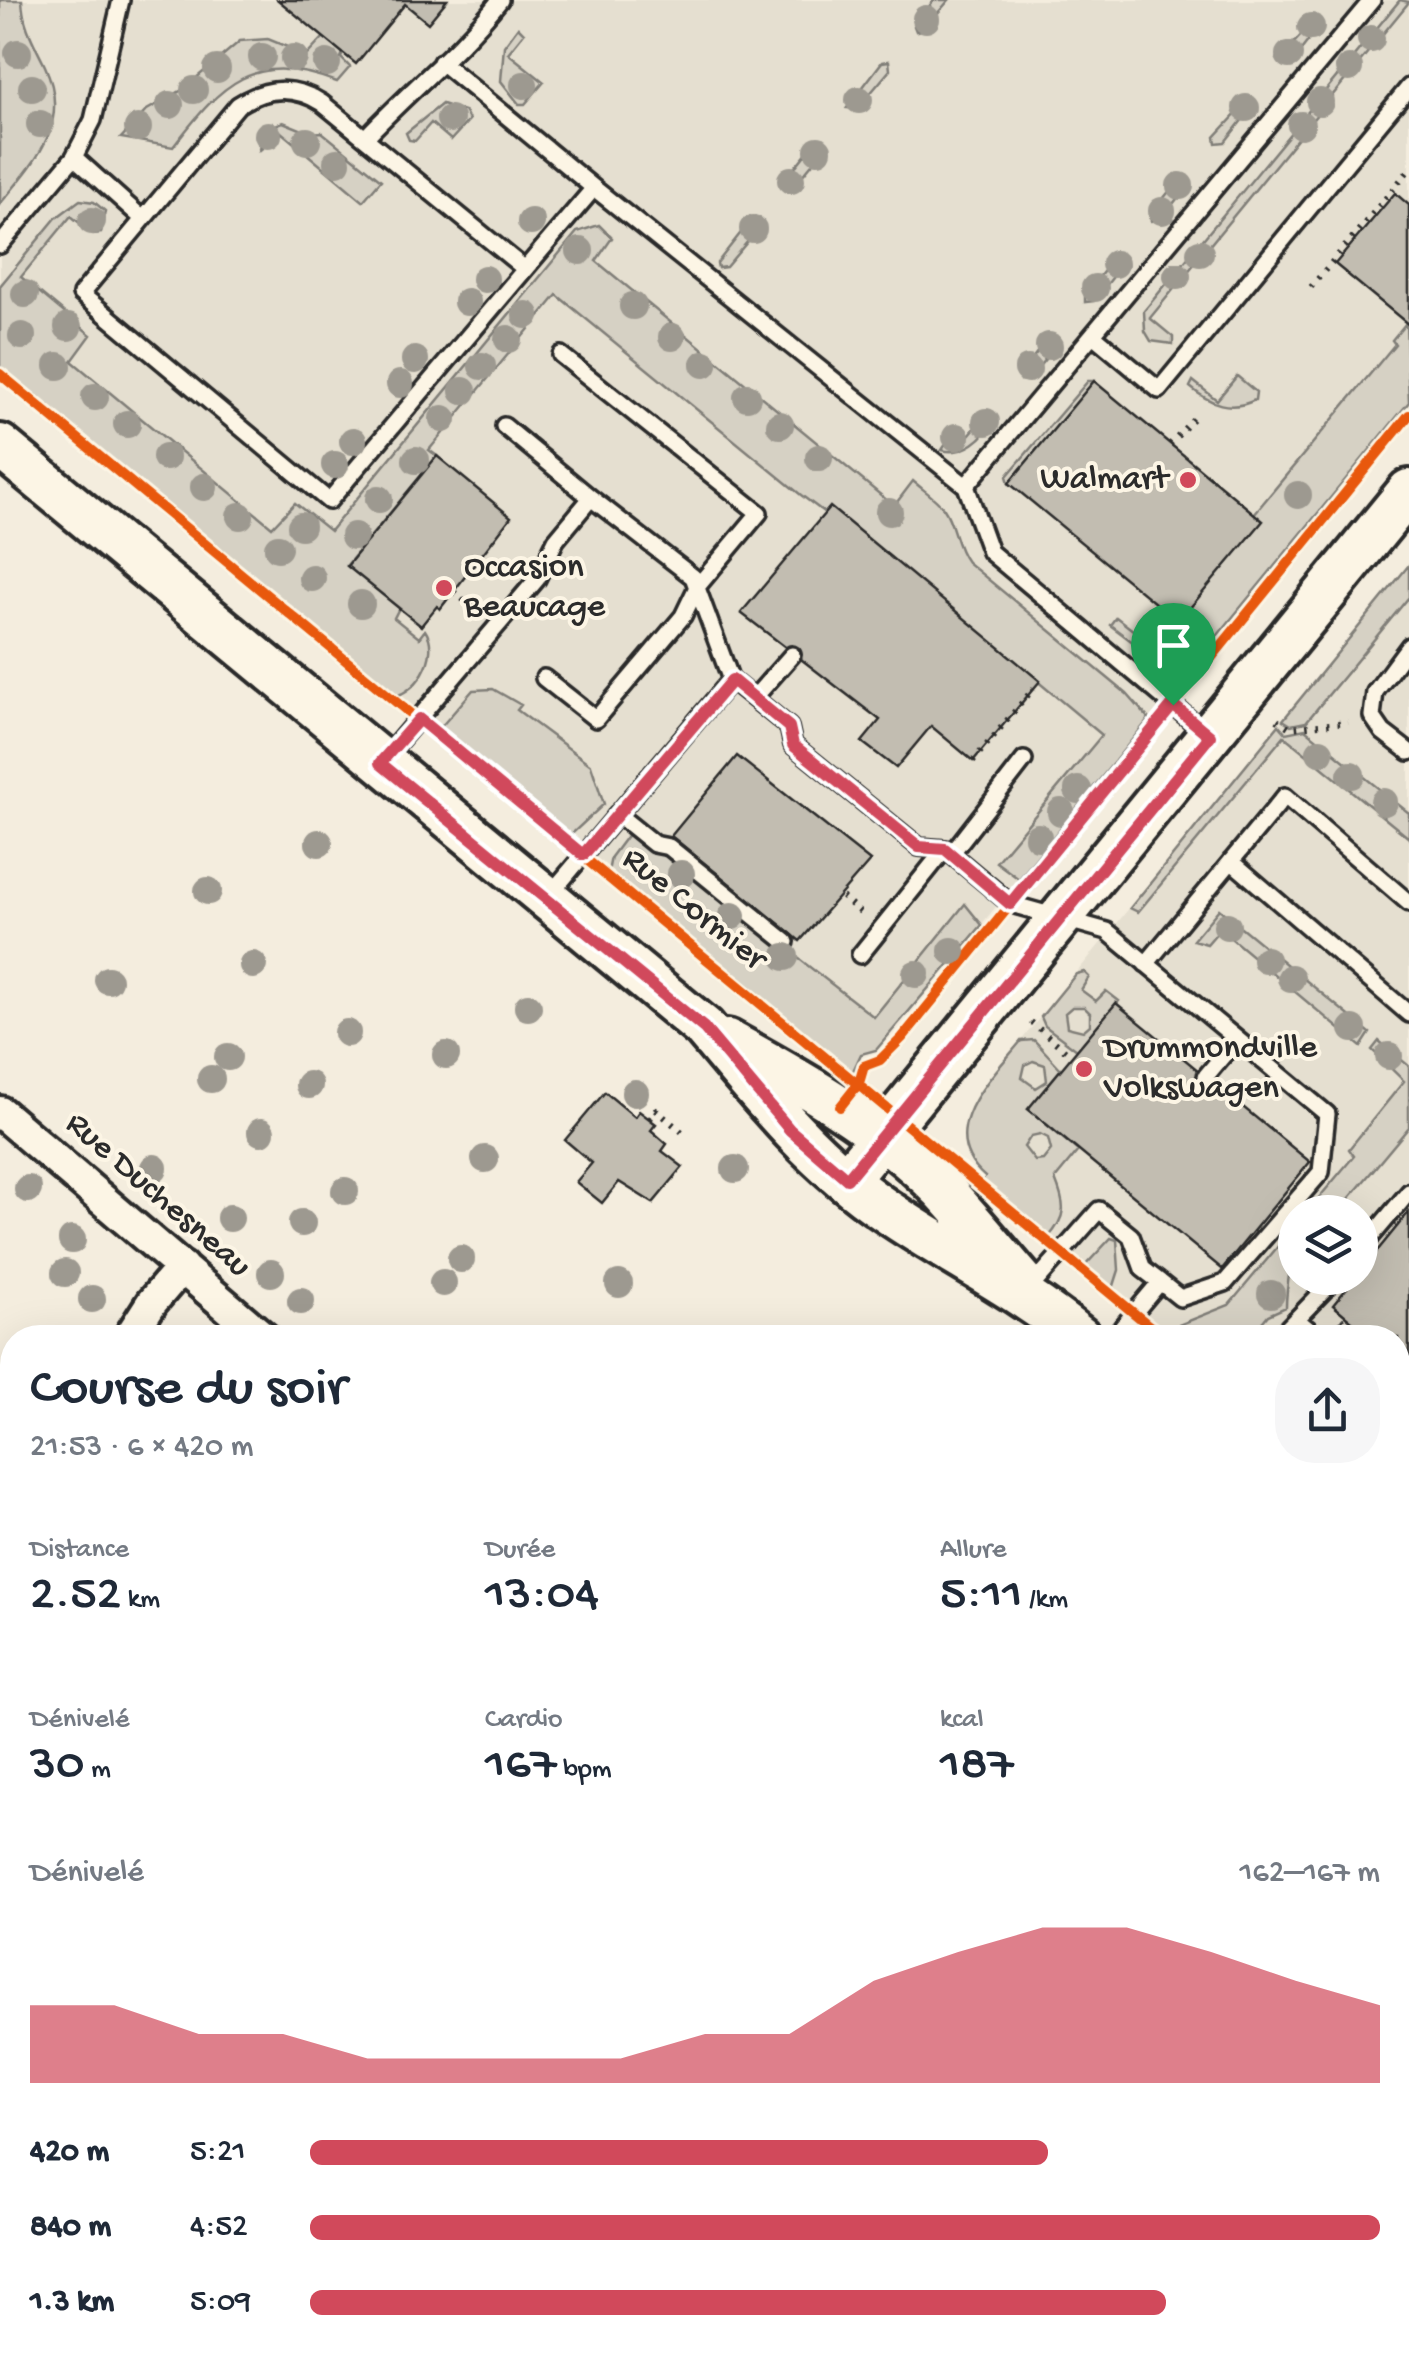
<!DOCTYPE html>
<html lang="fr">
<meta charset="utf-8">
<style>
:root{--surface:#fff;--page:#f6f6f7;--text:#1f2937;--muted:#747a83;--accent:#d1495b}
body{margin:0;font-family:"Gochi Hand",sans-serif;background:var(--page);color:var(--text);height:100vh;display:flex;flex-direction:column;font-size:38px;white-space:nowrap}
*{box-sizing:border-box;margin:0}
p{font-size:32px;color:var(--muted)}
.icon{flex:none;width:55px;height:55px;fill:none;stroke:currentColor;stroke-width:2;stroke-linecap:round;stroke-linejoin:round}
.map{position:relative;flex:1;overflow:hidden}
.panel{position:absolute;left:0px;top:1325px;width:1410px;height:1038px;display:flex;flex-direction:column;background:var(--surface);border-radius:40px 40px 0 0;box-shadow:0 10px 40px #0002}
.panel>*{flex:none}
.buttons{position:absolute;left:1278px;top:1195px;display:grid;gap:20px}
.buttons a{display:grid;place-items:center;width:100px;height:100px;border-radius:50%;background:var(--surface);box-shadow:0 10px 40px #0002;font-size:50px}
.pin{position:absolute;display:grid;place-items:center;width:85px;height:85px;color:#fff;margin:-102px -42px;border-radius:50% 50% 50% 0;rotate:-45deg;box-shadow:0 0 10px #0007}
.pin .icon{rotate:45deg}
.round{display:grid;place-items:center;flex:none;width:105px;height:105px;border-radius:40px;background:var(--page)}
.head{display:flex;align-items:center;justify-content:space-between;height:170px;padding:0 30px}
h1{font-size:55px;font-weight:600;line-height:75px}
.metrics{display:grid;grid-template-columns:repeat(3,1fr);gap:15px;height:170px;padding:10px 30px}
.metrics div{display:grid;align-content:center}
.metrics b{font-size:50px;font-weight:600}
.metrics small{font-size:28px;font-weight:400}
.metrics p{font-size:28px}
.chart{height:280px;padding:20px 30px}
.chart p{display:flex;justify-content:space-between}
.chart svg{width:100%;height:180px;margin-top:10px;fill:var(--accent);opacity:.7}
ul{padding:0 30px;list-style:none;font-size:32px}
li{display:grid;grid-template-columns:160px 120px 1fr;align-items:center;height:75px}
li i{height:25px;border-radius:12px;background:var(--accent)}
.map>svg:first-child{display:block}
.built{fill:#e5dfd0;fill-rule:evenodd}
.green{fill:#d6d1c4;stroke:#807e78;stroke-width:2.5;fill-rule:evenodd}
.building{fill:#c2bdb1;stroke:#2b2b2b;stroke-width:2.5}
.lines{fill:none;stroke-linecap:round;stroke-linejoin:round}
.lane-casing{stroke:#2b2b2b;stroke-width:22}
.street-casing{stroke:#2b2b2b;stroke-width:38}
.secondary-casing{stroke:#2b2b2b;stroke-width:50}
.path{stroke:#2b2b2b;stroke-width:6;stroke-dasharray:2.5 8;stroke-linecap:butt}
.lane{stroke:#fcf5e5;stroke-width:15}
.street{stroke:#fcf5e5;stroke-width:30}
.secondary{stroke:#fcf5e5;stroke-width:42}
.cycleway-casing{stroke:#fcf5e5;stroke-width:16}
.cycleway{stroke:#e8590c;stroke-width:10}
.tree{fill:#9d9990}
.route-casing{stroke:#fff;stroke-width:20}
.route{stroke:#d1495b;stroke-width:12}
.poi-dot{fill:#d1495b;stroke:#fcf5e5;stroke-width:4}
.labels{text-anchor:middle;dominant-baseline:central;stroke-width:8;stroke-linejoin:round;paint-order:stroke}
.poi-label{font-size:35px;fill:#2b2b2b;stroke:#fcf5e5;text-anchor:start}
.street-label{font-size:35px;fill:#2b2b2b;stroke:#fcf5e5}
</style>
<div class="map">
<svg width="1409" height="2361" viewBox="0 0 1409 2361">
<rect width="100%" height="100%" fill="#f4edde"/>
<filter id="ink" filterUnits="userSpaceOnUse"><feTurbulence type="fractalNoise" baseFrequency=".01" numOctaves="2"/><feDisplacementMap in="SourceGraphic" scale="20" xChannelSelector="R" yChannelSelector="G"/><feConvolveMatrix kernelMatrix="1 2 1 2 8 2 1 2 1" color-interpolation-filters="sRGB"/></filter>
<g filter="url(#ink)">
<path class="built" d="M 22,0 L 1409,0 L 1409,402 L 913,1008 L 876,1050 L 861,1053 L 852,1073 L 562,843 L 0,377 L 0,204 L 41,155 L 32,43 Z
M 1409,565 L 1409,1537 L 1398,1528 L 1398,1338 L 1168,1337 L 981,1184 L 985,1177 L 968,1156 L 964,1126 L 976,1096 ZM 1295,1212 L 1360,1212 L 1360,1278 L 1295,1278 Z"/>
<path class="green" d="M 0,0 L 22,0 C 23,26 34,43 45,66 C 72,124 35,162 0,204 Z
M 934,0 L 949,0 L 923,30 L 916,31 L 914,26 Z
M 1400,0 L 1409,2 L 1150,318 L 1173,337 L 1173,344 L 1151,341 L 1145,331 L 1144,311 Z
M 1316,19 L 1319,27 L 1291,63 L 1282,64 L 1281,57 Z
M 518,27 L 524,33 L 508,53 L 544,82 L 525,104 L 519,104 L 501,81 L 504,46 Z
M 324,37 L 343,53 L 341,58 L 350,67 L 337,82 C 254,50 222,83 173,147 L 121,138 L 147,110 L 182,90 L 240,41 L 268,39 L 307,55 Z
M 889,61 L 890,70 L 857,109 L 847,108 L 882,62 Z
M 1250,99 L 1254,105 L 1225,142 L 1216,143 L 1215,137 Z
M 442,104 L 464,111 L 469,120 L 451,140 L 431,123 L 415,141 L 409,140 L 406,133 Z
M 283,122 L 310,133 L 322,132 L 381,180 L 363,201 L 281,132 L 260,150 L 262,130 Z
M 824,139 L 825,148 L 792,188 L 784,188 L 782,183 L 817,140 Z
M 1180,178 L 1189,180 L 1189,184 L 1160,220 L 1151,221 L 1150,215 Z
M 80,200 L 94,202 L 105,211 L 101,233 L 93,234 L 71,216 L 21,277 L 91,335 L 72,361 L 272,527 L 295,503 L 330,531 L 577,232 L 599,225 L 612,238 L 596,261 L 894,506 L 913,481 C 923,490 936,498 944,509 C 955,525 954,545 967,562 L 1127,694 L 1149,719 L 1019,879 L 996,862 L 1102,735 L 830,508 L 825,513 L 801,495 L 557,295 L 429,450 L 437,456 L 347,565 L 399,608 L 394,618 L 419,638 L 425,630 C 442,654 415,699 386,697 L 0,376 L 0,286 L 56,218 Z
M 758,219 L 759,228 L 726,267 L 718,268 L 717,263 L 751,220 Z
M 1114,258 L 1119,258 L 1123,264 L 1094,301 L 1085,302 L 1085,295 Z
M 1406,323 L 1409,402 L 1182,679 L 1110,625 L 1116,617 L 1156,648 L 1262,521 L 1254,514 L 1395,344 L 1392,340 Z
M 1049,337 L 1055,336 L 1058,343 L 1029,379 L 1021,380 L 1020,374 Z
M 1237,376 L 1256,392 L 1255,400 C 1230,412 1210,404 1190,387 L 1193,381 L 1217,400 Z
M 1088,381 L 1094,381 L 1009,483 L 1007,476 Z
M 986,415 L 994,418 C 986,438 964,456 942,450 L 958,426 L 969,435 Z
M 1409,565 L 1409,597 L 1306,722 L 1291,725 L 1283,720 Z
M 493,689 L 521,705 L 517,710 L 591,765 L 604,804 L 562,843 L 433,736 L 473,690 Z
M 1279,725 L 1286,733 L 1305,729 L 1409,813 L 1409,838 L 1284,736 L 1138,912 L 1130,908 Z
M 629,833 L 659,850 L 874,1017 L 965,904 L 982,925 L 876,1050 L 861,1054 L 852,1073 L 607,877 L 611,857 Z
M 1219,909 L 1370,1033 L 1361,1047 L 1220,929 L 1207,944 L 1193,940 Z
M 1084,972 L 1089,977 L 1081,990 L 1096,1001 L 1106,991 L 1119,1001 L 1077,1050 L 1045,1026 L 1041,1017 L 1076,974 ZM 1072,1007 L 1084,1007 L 1090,1013 L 1090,1025 L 1083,1031 L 1067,1027 L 1065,1013 Z
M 1034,1040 L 1061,1069 L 1028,1109 L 1078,1151 L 1055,1179 C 1066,1206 1067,1216 1048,1238 L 981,1184 L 985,1177 C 933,1132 991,1078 1021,1041 ZM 1033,1061 L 1045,1065 L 1047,1081 L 1036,1088 L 1022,1078 L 1025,1065 ZM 1040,1134 L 1048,1138 L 1051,1150 L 1043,1160 L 1035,1161 L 1024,1147 L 1031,1136 Z
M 1379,1041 L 1409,1066 L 1409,1127 L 1338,1212 L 1307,1212 L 1354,1156 L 1349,1149 L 1404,1081 L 1372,1050 Z
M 1295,1226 C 1295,1256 1286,1277 1286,1307 L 1268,1315 L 1250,1337 L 1168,1337 L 1161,1332 L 1229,1305 Z
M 1111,1238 L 1117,1240 L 1119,1270 L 1112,1292 L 1083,1268 Z
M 1398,1466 L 1409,1476 L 1409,1537 L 1398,1528 Z"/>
<path class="building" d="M 278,0 L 447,0 L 428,23 L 405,4 L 356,64 Z
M 1395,193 L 1409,205 L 1409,325 L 1335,264 Z
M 1094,381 L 1263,521 L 1178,622 L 1009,483 Z
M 437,456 L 511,517 L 440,609 L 437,606 L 421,626 L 347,566 Z
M 830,507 L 1040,681 L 973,761 L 931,726 L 896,768 L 862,742 L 880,720 L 741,613 Z
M 737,756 L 870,861 L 800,941 L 671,836 Z
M 1116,1003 L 1310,1162 L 1222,1269 L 1028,1109 Z
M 605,1092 L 635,1117 L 639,1111 L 656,1124 L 651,1130 L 667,1144 L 662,1151 L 683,1167 L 653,1203 L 619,1182 L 602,1203 L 576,1182 L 592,1163 L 565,1140 Z
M 1409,1212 L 1409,1368 L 1398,1358 L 1398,1338 L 1372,1338 L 1333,1305 Z"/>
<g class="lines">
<g class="lane-casing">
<path id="lane" d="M 441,62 L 594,188
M 365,138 C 409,91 460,51 500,0
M 74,157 L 93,120 L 121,0
M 0,245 L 74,157 L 143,219
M 525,269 L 322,103 C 294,85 266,87 238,105 L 81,294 L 329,501 C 417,397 505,292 594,188 L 966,486 L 990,552 L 1206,733
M 1093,335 L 1159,390 L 1409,87
M 504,426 L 591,498
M 966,486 L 1372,0
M 1409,646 L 1375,692 L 1372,716 L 1383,732 L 1409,752
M 544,678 L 596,719 L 683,616 L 697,587 L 759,513 L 561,355
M 754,698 L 792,655
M 383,760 L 537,579 L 556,540 L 591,498 L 693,577 L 731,680
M 617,814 L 654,844 L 669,847 L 786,942
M 951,854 L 1024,760
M 1231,861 L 1409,1014
M 547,898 L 731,680 L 789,727 L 793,745 L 919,847 L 945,849
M 860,955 L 945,849 L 1011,904 L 1107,931 L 1327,1114 L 1321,1172 L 1225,1283 L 1180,1298 L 1160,1282 L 1113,1338
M 1146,964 L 1285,796 L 1409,903
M 1206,1076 L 1237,1039
M 1360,1250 L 1409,1192
M 1031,1287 L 1099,1210 L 1131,1236 L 1143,1269 L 1160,1282
M 1296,1319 L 1319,1338
M 1278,1338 L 1336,1278
M 1398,1401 L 1409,1410"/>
</g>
<g class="street-casing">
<path id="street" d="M 0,1112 L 264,1338
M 129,1338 L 152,1302 L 182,1267
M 0,1662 L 12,1637
M 1398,1972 L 1409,1944
M 678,2350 L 697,2361
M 94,2361 L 102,2350
M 640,2361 L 647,2350
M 1216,2361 L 1221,2350"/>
</g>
<g class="secondary-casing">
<path id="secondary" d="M 0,446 L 704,1028 C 760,1095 815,1163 888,1212 C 951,1255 1021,1289 1080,1338
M 727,1041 C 802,1082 880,1126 941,1188 C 969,1218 995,1250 1022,1281
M 847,1179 L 1409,491
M 1398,1598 L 1409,1607"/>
</g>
<path class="path" d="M 1311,287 L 1409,170
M 1170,444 L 1193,419
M 454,592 L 476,610
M 1277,720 L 1290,728 L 1348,722
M 973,761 L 1034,688
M 842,897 L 864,915
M 1031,1022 L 1072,1056
M 650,1119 L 656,1110 L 687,1136
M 1341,1319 L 1363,1338
M 1398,1366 L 1409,1375"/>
<use href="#lane" class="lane"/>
<use href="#street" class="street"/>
<use href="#secondary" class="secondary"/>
<g class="cycleway-casing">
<path id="cycleway" d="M 0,374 L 1164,1338
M 840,1107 L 859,1083 L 864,1066 L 880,1060 L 902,1038 L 1409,415"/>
</g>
<use href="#cycleway" class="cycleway"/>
</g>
<g class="tree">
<circle cx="926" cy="19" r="14"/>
<circle cx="1311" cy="27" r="14"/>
<circle cx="1371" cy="39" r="14"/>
<circle cx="18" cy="53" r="14"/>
<circle cx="1289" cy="55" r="14"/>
<circle cx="262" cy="57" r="14"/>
<circle cx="294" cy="58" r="14"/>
<circle cx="327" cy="63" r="14"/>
<circle cx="1349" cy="68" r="14"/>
<circle cx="217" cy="69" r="14"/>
<circle cx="524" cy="85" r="14"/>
<circle cx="32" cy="88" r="14"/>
<circle cx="194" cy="90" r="14"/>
<circle cx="859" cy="100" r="14"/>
<circle cx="1320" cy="102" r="14"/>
<circle cx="170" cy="105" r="14"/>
<circle cx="1246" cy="108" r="14"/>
<circle cx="450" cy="119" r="14"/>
<circle cx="40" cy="124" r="14"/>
<circle cx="1301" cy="125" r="14"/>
<circle cx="138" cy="128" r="14"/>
<circle cx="268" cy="135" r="14"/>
<circle cx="307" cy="141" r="14"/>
<circle cx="818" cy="150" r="14"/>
<circle cx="337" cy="162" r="14"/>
<circle cx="791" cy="180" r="14"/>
<circle cx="1180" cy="186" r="14"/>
<circle cx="1162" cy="211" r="14"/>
<circle cx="92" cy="221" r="14"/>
<circle cx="531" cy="222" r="14"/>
<circle cx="753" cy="229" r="14"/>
<circle cx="580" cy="251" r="14"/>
<circle cx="1200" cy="253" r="14"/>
<circle cx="1115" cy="264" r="14"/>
<circle cx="1177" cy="276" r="14"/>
<circle cx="485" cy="279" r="14"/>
<circle cx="1095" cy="288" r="14"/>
<circle cx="25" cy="294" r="14"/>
<circle cx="467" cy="302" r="14"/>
<circle cx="633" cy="306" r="14"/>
<circle cx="526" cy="315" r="14"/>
<circle cx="68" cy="327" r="14"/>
<circle cx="22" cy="336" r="14"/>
<circle cx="672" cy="337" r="14"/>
<circle cx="508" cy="339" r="14"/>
<circle cx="1049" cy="346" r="14"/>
<circle cx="415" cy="360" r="14"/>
<circle cx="704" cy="364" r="14"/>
<circle cx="58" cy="366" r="14"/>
<circle cx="482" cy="366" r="14"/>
<circle cx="1028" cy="369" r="14"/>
<circle cx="400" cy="384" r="14"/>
<circle cx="463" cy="391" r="14"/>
<circle cx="95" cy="397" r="14"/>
<circle cx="747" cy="397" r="14"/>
<circle cx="443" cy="419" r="14"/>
<circle cx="986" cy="422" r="14"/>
<circle cx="127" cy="424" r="14"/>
<circle cx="780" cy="425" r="14"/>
<circle cx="956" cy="437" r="14"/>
<circle cx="353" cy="441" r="14"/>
<circle cx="166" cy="457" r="14"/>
<circle cx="819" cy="458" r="14"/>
<circle cx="416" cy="460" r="14"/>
<circle cx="335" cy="465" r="14"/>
<circle cx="204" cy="487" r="14"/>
<circle cx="1298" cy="495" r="14"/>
<circle cx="379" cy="499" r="14"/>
<circle cx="889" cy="512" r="14"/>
<circle cx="240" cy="516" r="14"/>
<circle cx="301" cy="526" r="14"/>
<circle cx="354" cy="536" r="14"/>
<circle cx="278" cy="548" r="14"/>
<circle cx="312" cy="578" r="14"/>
<circle cx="361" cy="604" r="14"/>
<circle cx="1320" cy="752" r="14"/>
<circle cx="1351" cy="775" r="14"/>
<circle cx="1078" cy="790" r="14"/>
<circle cx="1384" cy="802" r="14"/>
<circle cx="1061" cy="812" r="14"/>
<circle cx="1038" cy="837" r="14"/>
<circle cx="319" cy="843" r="14"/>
<circle cx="681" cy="874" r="14"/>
<circle cx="208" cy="891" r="14"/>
<circle cx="732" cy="916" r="14"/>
<circle cx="1227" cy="926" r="14"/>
<circle cx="952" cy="951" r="14"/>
<circle cx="785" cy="957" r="14"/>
<circle cx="1266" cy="960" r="14"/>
<circle cx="253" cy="965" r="14"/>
<circle cx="916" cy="974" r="14"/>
<circle cx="1291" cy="978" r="14"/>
<circle cx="108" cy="980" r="14"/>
<circle cx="528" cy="1007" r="14"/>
<circle cx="1353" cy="1029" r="14"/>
<circle cx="347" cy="1033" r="14"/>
<circle cx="446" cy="1055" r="14"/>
<circle cx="1389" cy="1056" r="14"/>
<circle cx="228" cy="1057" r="14"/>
<circle cx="211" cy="1079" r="14"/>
<circle cx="309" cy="1085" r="14"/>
<circle cx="635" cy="1093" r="14"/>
<circle cx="261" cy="1132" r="14"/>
<circle cx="485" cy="1159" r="14"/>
<circle cx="154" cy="1168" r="14"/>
<circle cx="735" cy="1169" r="14"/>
<circle cx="28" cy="1189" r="14"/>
<circle cx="345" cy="1191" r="14"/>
<circle cx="230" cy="1218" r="14"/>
<circle cx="302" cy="1223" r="14"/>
<circle cx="72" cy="1240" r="14"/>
<circle cx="461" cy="1259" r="14"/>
<circle cx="65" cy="1273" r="14"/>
<circle cx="271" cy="1273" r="14"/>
<circle cx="443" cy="1283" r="14"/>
<circle cx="619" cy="1284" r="14"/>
<circle cx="1271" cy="1294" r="14"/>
<circle cx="92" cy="1299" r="14"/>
<circle cx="301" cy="1301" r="14"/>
</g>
</g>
<g class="lines" filter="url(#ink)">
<g class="route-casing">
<path id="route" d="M 732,680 L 789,727 L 793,745 L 919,847 L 945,849 L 1010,904 L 1173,705 L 1210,736 L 847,1179 L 790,1130 L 704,1028 L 380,763 L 419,719 L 583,855 Z"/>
</g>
<use href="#route" class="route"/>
</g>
<g class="poi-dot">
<circle cx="1188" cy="480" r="10"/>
<circle cx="444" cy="588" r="10"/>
<circle cx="1084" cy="1069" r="10"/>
</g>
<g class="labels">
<g class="poi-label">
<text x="1168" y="480" text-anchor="end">Walmart</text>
<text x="464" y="568">Occasion<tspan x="464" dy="40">Beaucage</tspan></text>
<text x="1104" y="1049">Drummondville<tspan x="1104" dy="40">Volkswagen</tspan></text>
</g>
<g class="street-label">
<text transform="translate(693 910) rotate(39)">Rue Cormier</text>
<text transform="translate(157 1196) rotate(41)">Rue Duchesneau</text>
</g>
</g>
</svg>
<div class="buttons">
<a><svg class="icon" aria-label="layers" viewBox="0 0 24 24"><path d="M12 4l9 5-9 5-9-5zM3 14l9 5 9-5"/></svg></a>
</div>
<div class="pin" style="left:1173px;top:705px;background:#1e9e55"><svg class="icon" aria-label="arrive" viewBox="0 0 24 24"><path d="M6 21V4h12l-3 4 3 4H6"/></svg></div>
<section class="panel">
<div class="head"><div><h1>Course du soir</h1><p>21:53 · 6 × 420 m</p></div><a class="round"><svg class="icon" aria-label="share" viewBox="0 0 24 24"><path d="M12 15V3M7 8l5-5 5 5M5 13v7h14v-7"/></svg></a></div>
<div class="metrics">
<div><p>Distance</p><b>2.52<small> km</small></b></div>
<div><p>Durée</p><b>13:04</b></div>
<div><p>Allure</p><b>5:11<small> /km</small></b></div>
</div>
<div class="metrics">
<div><p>Dénivelé</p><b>30<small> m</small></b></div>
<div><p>Cardio</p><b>167<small> bpm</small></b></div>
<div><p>kcal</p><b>187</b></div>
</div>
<div class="chart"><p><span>Dénivelé</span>162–167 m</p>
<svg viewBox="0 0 160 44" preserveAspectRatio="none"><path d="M0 44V25L10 25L20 32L30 32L40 38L50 38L60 38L70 38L80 32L90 32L100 19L110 12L120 6L130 6L140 12L150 19L160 25V44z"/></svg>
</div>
<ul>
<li><b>420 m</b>5:21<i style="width:69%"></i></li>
<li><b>840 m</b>4:52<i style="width:100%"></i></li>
<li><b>1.3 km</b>5:09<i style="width:80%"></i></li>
</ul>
</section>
</div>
